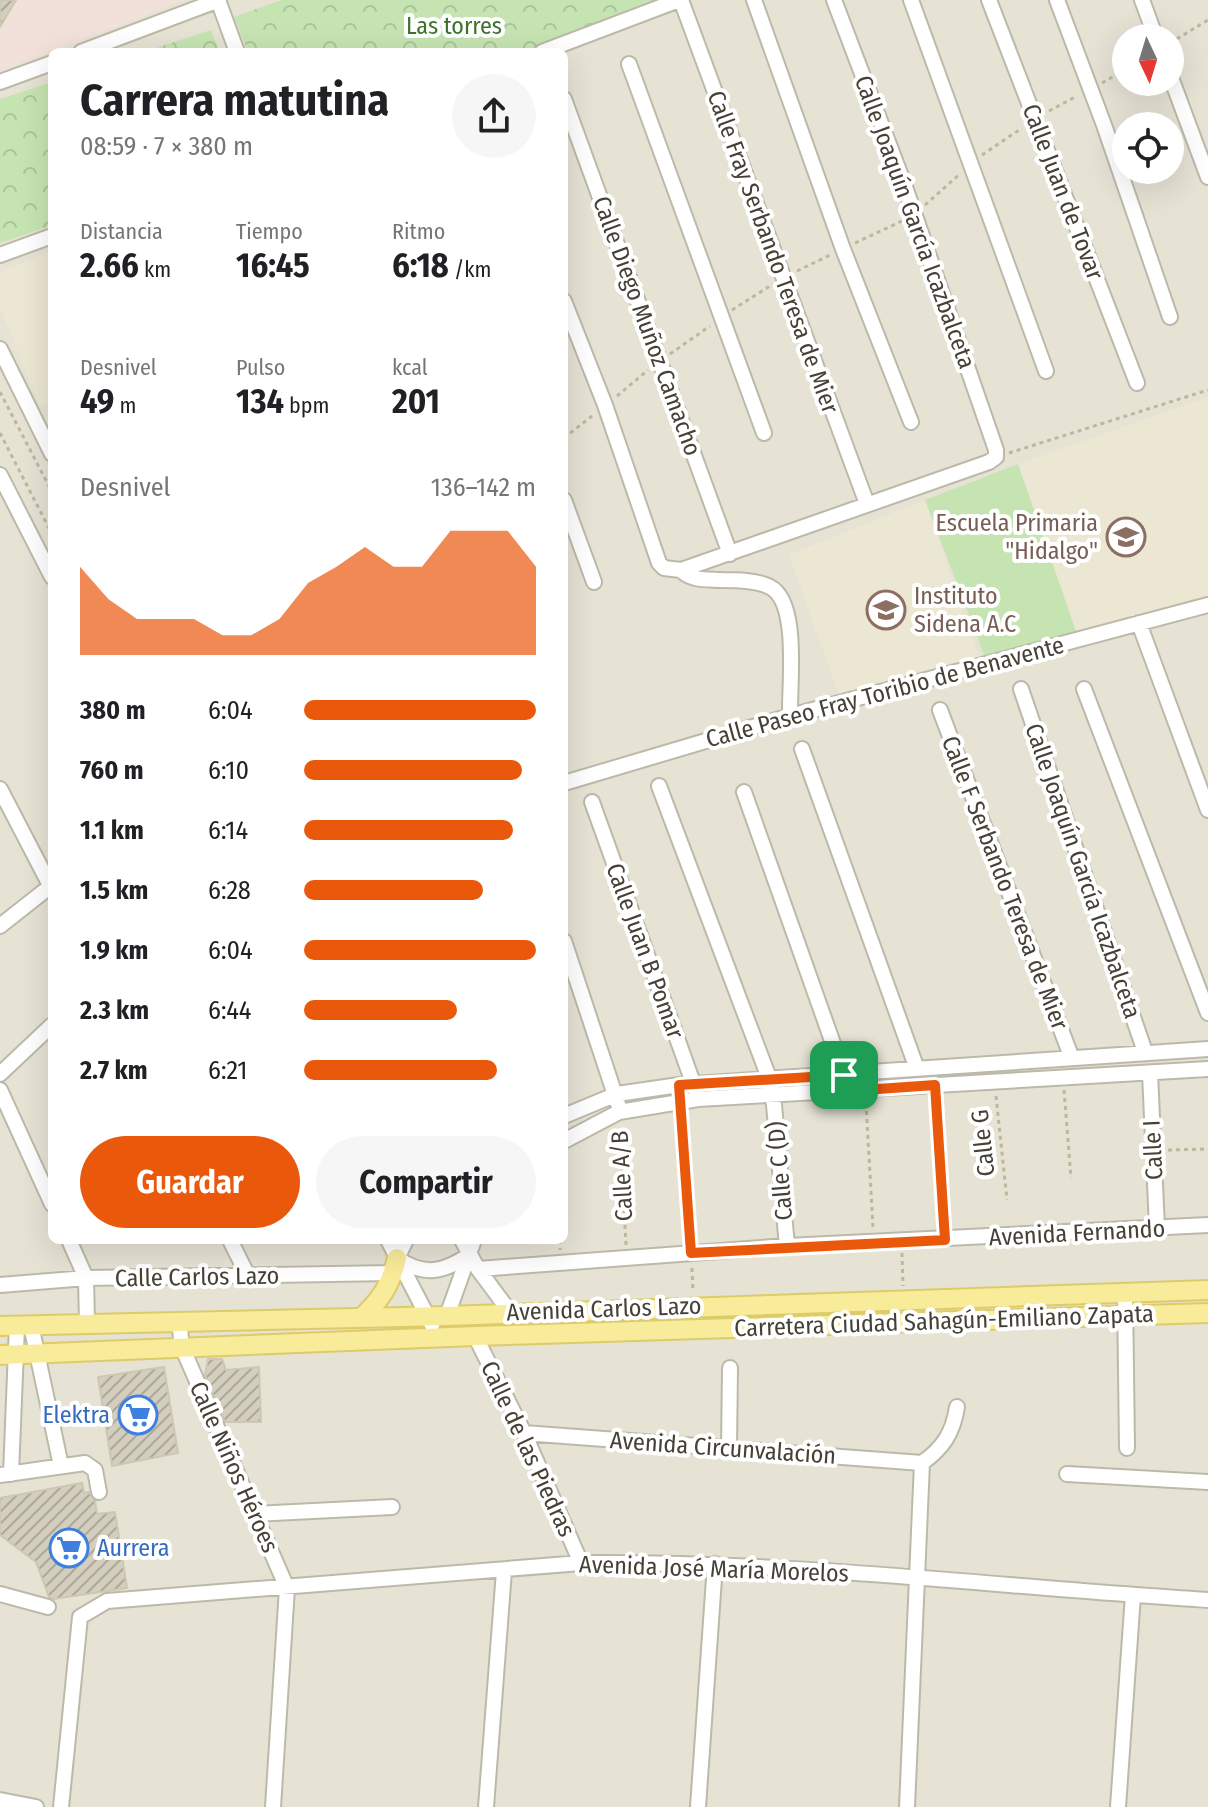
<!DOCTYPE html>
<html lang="es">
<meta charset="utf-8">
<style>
:root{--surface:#fff;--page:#f6f6f6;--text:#202124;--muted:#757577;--accent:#ea580c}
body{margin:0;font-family:"Fira Sans Condensed",sans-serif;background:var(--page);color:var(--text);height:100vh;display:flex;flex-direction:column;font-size:30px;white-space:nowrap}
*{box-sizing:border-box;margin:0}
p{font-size:26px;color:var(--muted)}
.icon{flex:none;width:44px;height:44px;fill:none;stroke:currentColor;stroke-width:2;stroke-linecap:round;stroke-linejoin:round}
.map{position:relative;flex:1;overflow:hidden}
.sheet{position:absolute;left:48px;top:48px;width:520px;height:1196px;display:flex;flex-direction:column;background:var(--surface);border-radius:12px;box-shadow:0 8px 32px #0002}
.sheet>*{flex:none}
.needle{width:52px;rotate:176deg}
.buttons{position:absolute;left:1112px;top:24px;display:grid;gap:16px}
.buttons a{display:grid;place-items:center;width:72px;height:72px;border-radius:50%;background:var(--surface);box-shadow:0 8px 32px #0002;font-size:40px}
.pin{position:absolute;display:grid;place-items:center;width:68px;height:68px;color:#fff;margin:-34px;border-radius:16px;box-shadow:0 4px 12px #0006}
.round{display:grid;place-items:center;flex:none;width:84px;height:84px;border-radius:42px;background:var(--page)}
.summary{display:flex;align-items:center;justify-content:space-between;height:136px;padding:0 32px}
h1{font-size:44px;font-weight:700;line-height:60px}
.metrics{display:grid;grid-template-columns:repeat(3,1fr);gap:12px;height:136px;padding:8px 32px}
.metrics div{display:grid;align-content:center}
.metrics b{font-size:34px;font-weight:700}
.metrics small{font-size:22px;font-weight:400}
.metrics p{font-size:22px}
.chart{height:224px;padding:16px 32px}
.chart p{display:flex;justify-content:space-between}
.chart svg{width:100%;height:144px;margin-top:8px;fill:var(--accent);opacity:.7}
.cta{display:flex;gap:16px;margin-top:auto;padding:16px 32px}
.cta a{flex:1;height:92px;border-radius:48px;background:var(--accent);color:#fff;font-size:32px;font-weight:700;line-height:92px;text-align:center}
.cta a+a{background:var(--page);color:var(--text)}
ul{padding:0 32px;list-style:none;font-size:26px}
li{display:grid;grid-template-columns:128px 96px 1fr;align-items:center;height:60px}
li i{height:20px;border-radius:10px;background:var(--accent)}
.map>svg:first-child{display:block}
.residential{fill:#e6e3d5;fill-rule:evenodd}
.education{fill:#ebe7d2}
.medical{fill:#f2e1db}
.forest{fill:url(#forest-crowns)}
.pitch{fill:#c6e4b2}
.building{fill:url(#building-hatch);stroke:#cec7b1;stroke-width:2}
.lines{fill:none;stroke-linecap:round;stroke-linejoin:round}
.minor-casing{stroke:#bdb9aa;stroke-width:18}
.major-casing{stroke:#ddcb6b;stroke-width:22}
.path{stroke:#beb79c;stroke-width:3;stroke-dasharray:4 4;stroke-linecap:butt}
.minor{stroke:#fff;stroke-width:14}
.major{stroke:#f8eb9a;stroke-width:18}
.route-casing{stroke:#fff;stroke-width:16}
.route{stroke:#ea580c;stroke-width:10}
.labels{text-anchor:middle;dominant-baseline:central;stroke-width:8;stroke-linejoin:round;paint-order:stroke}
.park-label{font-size:24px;fill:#3d732d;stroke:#fff}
.street-label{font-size:24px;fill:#454136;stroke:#fff}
.education-label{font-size:24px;fill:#785e54;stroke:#fff;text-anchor:end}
.shop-label{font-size:24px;fill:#366cbe;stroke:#fff;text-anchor:end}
</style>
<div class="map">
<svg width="1208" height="1807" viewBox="0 0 1208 1807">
<defs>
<pattern id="forest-crowns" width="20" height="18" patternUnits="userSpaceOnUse" patternTransform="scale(2)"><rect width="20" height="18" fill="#c6e4b2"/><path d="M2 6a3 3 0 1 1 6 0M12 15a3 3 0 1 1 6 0" fill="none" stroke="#abc59a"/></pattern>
<pattern id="building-hatch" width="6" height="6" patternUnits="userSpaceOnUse" patternTransform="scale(2)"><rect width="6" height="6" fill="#d3cebd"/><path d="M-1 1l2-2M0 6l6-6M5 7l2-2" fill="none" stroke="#ada99a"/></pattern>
</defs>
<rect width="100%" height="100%" fill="#f2f1e7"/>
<path class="residential" d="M 0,0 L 1208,0 L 1208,1807 L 0,1807 ZM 1126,38 L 1170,38 L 1170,82 L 1126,82 ZM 52,52 L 564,52 L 564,1240 L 52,1240 ZM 1126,126 L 1170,126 L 1170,170 L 1126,170 Z"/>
<path class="education" d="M 52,251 L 52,401 L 40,406 L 0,307 L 0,272 Z
M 1208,397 L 1208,609 L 1079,640 L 1018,464 Z
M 925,500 L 982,665 L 841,701 L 789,555 Z"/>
<path class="medical" d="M 0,0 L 185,0 L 0,71 Z"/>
<path class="forest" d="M 281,0 L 673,0 L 529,52 L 248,52 L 234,17 Z
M 211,30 L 220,52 L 144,52 Z
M 52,82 L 52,225 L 0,243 L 0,99 Z"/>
<path class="pitch" d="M 1018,464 L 1079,640 L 988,665 L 925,500 Z"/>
<path class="building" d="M 0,0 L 16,0 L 0,27 Z
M 208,1359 L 222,1359 L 226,1370 L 259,1367 L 261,1422 L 225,1422 L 205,1375 Z
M 164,1367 L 178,1453 L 112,1466 L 98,1377 Z
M 82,1483 L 84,1493 L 89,1492 L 95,1501 L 97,1514 L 115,1512 L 127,1588 L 54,1599 L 49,1597 L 36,1562 L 0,1535 L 0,1498 Z"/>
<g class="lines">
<g class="minor-casing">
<path id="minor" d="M 218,0 L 237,52
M 681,0 L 867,504
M 754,0 L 843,249 L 911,422
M 911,0 L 1046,371
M 989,0 L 1137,383
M 1057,0 L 1104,125 L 1170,317
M 1142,0 L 1156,38
M 81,52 L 219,0
M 542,52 L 679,0
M 629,64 L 764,433
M 1170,75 L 1208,177
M 0,82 L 52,63
M 564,99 L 730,554
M 0,255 L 52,236
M 564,301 L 605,405 L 659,563 L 664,568 L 681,570 L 989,462 L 996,457 L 996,450 L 904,184 L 834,0
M 0,349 L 52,454
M 0,475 L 52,577
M 564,500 L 594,582
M 681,570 C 691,581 707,579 722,580 C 736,580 757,580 770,587 C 800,602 789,686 790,716
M 1139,623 L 1208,810
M 1021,689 L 1145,1052
M 1084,689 L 1208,1013
M 940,710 L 1071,1056
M 802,749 L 917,1069
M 564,783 L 790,716 L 1208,605
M 659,786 L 769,1078 L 774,1105 L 787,1246
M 0,789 L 52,889
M 744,792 L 847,1083
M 592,802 L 696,1091
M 0,926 L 52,885
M 564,941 L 618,1104
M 1150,1073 L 1157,1228
M 0,1074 L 52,1025
M 0,1090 L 52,1204
M 564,1116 L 617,1094 L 679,1085 L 1208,1049
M 564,1141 L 619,1112 L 698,1099 L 1208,1069
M 69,1240 L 86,1278 L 87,1324
M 230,1240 L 248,1276
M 388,1240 L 432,1325
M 406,1240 L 397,1258 C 424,1277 444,1272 469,1255
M 462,1240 L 478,1269 L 510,1312
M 478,1269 L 787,1246 L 1208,1225
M 0,1285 L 86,1278 L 393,1273
M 1125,1293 L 1127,1448
M 447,1316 L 474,1240
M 179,1321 L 182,1347 L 287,1588 L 273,1807
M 31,1325 L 61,1466
M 475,1336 L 524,1433 L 581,1563
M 524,1433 L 922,1463
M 729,1447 L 730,1368
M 922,1463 C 943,1448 953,1433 957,1407
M 11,1474 L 17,1325
M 1067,1474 L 1208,1482
M 0,1475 L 85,1463 L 95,1470 L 99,1492
M 254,1514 L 392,1507
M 0,1594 L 48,1607
M 0,1800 L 36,1807
M 61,1807 L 80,1617 L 107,1601 L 581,1563 C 791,1561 999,1587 1208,1600
M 486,1807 L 504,1571
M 698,1807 L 715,1564
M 907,1807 L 922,1463
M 1118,1807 L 1133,1595"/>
</g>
<g class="major-casing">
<path id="major" d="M 361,1318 C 381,1300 391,1284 397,1258
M 0,1326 L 447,1316 L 1208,1290
M 0,1355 L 475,1336 L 1208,1313"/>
</g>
<path class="path" d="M 1170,43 L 1208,20
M 1102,83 L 1126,69
M 1049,111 L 1077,96
M 982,155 L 1022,128
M 925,205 L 961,173
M 855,243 L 902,221
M 797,271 L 830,255
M 732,310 L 773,284
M 670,354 L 710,326
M 0,392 L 52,492
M 617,396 L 648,370
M 0,433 L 52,534
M 564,438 L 592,416
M 1009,453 L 1208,390
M 1064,1090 L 1071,1178
M 996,1096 L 1007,1200
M 936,1100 L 944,1224
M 866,1103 L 873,1227
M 683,1116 L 690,1240
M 620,1129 L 626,1245
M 1168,1150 L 1208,1149
M 560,1240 L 560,1250
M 902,1253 L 903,1286
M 692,1268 L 693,1292"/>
<use href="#minor" class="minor"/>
<use href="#major" class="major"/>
</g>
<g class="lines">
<g class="route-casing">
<path id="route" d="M 844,1075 L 849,1091 L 935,1085 L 945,1240 L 691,1253 L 679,1085 Z"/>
</g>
<use href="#route" class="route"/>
</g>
<defs>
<g id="school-ring" transform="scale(2)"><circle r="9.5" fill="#fff" stroke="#8d6e63" stroke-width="1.5"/><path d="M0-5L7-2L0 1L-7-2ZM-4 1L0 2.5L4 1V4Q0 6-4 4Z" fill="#8d6e63"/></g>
<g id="supermarket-ring" transform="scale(2)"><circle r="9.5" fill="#fff" stroke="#3f7fe0" stroke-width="1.5"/><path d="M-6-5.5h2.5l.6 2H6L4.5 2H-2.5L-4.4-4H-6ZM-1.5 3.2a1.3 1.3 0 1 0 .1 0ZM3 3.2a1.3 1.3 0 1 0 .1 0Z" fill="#3f7fe0"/></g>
</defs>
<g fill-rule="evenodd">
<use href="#school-ring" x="1126" y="537"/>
<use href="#school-ring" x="886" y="610"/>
<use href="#supermarket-ring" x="138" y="1415"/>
<use href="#supermarket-ring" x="69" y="1548"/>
</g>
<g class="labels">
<g class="park-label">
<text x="454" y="26">Las torres</text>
</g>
<g class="street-label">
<text transform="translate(1063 192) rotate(69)">Calle Juan de Tovar</text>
<text transform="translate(915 222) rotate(70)">Calle Joaquín García Icazbalceta</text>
<text transform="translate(773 252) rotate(70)">Calle Fray Serbando Teresa de Mier</text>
<text transform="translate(647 326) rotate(70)">Calle Diego Muñoz Camacho</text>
<text transform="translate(885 692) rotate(-15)">Calle Paseo Fray Toribio de Benavente</text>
<text transform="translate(1083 871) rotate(71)">Calle Joaquín García Icazbalceta</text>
<text transform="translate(1005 883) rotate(69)">Calle F Serbando Teresa de Mier</text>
<text transform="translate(645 951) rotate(70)">Calle Juan B Pomar</text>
<text transform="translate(983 1143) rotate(-96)">Calle G</text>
<text transform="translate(1153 1150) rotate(-93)">Calle I</text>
<text transform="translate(780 1171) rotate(-95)">Calle C (D)</text>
<text transform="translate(622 1176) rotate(-93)">Calle A/B</text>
<text transform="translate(1077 1233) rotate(-3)">Avenida Fernando</text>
<text transform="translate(197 1277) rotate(-1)">Calle Carlos Lazo</text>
<text transform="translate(604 1309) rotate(-2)">Avenida Carlos Lazo</text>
<text transform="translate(944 1321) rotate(-2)">Carretera Ciudad Sahagún-Emiliano Zapata</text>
<text transform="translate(723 1448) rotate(4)">Avenida Circunvalación</text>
<text transform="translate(528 1449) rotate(65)">Calle de las Piedras</text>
<text transform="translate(234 1467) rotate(66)">Calle Niños Héroes</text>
<text transform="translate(714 1569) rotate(2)">Avenida José María Morelos</text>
</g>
<g class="education-label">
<text x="1098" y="523">Escuela Primaria<tspan x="1098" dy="28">"Hidalgo"</tspan></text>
<text x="914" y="596" text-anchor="start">Instituto<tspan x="914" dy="28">Sidena A.C</tspan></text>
</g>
<g class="shop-label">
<text x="110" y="1415">Elektra</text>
<text x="97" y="1548" text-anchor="start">Aurrera</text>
</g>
</g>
</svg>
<div class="buttons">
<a><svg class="needle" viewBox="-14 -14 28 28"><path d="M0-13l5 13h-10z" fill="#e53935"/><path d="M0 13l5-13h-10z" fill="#757577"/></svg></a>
<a><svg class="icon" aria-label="locate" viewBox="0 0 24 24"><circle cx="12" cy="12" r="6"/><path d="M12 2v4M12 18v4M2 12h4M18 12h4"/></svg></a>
</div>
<div class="pin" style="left:844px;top:1075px;background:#1e9e55"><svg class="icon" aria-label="arrive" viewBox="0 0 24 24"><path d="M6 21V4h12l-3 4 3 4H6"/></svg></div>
<section class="sheet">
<div class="summary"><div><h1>Carrera matutina</h1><p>08:59 · 7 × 380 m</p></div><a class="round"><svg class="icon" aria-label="share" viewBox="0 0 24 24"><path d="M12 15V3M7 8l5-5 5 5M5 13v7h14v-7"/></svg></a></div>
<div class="metrics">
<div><p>Distancia</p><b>2.66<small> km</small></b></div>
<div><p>Tiempo</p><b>16:45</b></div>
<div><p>Ritmo</p><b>6:18<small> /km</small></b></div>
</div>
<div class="metrics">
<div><p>Desnivel</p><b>49<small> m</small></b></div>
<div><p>Pulso</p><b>134<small> bpm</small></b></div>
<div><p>kcal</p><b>201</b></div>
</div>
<div class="chart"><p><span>Desnivel</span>136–142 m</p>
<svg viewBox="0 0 160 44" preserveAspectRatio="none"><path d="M0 44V17L10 27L20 33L30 33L40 33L50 38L60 38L70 33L80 22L90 17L100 11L110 17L120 17L130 6L140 6L150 6L160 17V44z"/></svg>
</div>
<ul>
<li><b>380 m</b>6:04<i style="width:100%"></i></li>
<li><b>760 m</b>6:10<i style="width:94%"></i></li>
<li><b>1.1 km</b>6:14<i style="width:90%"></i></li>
<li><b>1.5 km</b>6:28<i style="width:77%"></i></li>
<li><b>1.9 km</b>6:04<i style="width:100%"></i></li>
<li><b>2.3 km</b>6:44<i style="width:66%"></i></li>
<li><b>2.7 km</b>6:21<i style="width:83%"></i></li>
</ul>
<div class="cta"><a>Guardar</a><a>Compartir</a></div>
</section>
</div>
